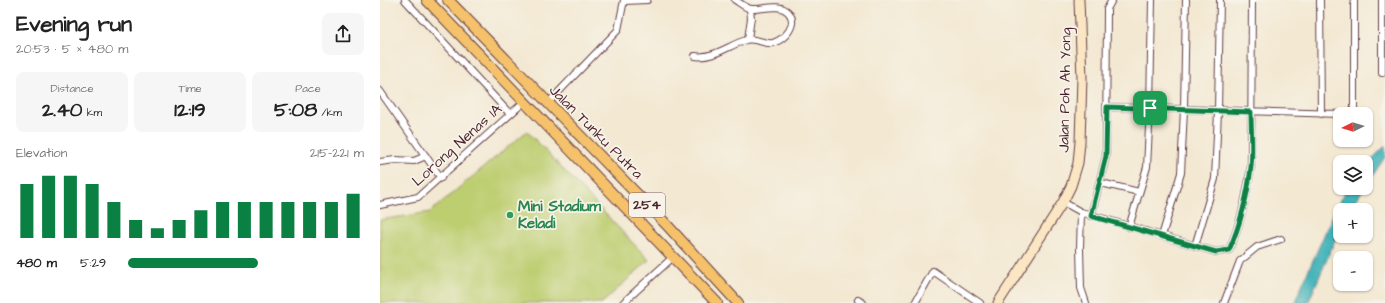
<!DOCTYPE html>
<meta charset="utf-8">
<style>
:root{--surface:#fff;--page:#f6f6f6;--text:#222;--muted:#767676;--accent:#0b8043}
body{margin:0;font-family:"Architects Daughter",sans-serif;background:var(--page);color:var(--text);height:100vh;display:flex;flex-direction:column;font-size:15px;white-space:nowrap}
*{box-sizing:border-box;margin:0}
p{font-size:13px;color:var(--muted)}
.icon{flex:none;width:22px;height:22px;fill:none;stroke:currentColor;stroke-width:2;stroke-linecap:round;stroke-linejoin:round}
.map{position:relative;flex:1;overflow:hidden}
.side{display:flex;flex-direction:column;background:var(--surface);width:380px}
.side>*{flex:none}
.needle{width:26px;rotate:265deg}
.controls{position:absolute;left:953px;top:107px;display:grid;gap:8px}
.controls a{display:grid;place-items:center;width:40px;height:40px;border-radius:8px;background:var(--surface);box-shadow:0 1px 3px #0004;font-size:20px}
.pin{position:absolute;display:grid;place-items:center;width:34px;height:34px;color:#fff;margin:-17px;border-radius:8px;box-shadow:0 2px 6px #0006}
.round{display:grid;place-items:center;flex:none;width:42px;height:42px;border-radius:8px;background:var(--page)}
.head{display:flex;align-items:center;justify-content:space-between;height:68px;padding:0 16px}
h1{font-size:22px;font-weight:700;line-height:30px}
.metrics{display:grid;grid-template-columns:repeat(3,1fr);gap:6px;height:68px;padding:4px 16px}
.metrics div{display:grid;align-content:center;border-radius:8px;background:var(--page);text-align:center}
.metrics b{font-size:20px;font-weight:700}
.metrics small{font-size:11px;font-weight:400}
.metrics p{font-size:11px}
.chart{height:112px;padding:8px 16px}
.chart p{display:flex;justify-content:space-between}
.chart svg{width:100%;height:72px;margin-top:4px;stroke:var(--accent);stroke-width:6}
ul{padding:0 16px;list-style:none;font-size:13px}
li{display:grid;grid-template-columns:64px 48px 1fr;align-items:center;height:30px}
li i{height:10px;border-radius:5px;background:var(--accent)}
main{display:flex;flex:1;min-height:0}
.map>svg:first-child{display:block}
.pitch{fill:#bdce71;stroke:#84764e}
.water{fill:#43b3ba;stroke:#466972}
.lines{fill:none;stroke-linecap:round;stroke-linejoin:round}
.street-casing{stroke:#633d44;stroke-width:8}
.secondary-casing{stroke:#633d44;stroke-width:11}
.primary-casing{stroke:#633d44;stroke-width:12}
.street{stroke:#fff;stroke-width:6}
.secondary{stroke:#fbe6c4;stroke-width:9}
.primary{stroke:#f5c16b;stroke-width:10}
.route-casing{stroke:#fff;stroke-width:8}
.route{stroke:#0b8043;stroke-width:5}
.leisure-dot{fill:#2e9e5b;stroke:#f7f3e8;stroke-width:1.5}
.labels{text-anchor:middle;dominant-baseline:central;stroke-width:3.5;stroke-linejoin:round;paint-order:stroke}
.shield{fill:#f7f3e8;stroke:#7e5f64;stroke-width:1}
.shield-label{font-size:14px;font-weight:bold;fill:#4a1f2b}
.street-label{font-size:15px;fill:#4a1f2b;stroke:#f7f3e8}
.leisure-label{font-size:15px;font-weight:bold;fill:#27864d;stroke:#f7f3e8;text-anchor:start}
</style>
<main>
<section class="side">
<div class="head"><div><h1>Evening run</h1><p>20:53 · 5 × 480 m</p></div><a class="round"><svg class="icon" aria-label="share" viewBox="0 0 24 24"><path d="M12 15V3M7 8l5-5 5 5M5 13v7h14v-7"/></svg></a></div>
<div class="metrics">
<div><p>Distance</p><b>2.40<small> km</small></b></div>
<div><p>Time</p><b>12:19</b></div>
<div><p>Pace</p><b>5:08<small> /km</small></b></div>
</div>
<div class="chart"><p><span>Elevation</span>215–221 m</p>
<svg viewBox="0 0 160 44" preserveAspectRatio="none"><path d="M5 44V11M15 44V6M25 44V6M35 44V11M45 44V22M55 44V33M65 44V38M75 44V33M85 44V27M95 44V22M105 44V22M115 44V22M125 44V22M135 44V22M145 44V22M155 44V17"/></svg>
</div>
<ul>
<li><b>480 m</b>5:29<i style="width:55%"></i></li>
</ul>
</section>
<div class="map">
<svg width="1005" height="303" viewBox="0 0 1005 303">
<rect width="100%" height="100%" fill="#f7f3e8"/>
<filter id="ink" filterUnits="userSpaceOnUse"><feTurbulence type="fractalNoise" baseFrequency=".025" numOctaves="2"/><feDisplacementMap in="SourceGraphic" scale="8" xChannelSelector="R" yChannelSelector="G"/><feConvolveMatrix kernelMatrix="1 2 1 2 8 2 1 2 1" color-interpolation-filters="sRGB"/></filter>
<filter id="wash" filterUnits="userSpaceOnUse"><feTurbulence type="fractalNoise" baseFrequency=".012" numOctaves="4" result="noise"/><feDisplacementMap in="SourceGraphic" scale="16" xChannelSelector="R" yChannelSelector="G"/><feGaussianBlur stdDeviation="0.9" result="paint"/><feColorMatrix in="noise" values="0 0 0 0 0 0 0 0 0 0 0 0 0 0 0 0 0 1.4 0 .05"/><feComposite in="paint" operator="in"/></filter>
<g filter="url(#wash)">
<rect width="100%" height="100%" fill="#f3e8d2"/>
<path class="pitch" d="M 147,131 L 269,260 L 222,303 L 0,303 L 0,220 L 50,212 Z"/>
<path class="water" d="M 1005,146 L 1005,157 L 986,186 L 986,165 Z
M 967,188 L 984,188 L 970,210 L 960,210 L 960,229 L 928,303 L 914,303 L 953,215 Z"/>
</g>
<g filter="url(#ink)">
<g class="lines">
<g class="street-casing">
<path id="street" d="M 25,0 L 130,114
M 940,0 L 941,114
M 244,1 L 267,0
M 368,39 L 371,18 L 370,9
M 315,56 C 333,59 349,45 366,40 C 375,37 385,45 393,43 C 405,39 418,25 409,13 C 399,2 384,10 371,9 C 366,8 360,3 355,0
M 1002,73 L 1002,0
M 0,91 L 61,178
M 167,104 L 238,30 L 244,0
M 727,107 L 960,114
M 966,114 L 971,112 L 974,109 L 974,0
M 0,162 L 15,160 L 34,161 L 46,156
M 721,183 L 759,192
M 683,202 L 701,212 L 836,252 L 849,250 C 861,224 867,194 871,166 L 872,0
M 0,205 L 38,197 L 144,102
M 701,212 L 700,248 L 701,288 L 706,303
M 711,216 L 726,156 L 727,9 L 732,0
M 749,227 L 767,167 L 770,108 L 772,0
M 782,236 L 801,173 L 804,109 L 806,0
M 815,246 L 835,179 L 838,111 L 840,0
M 478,300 L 483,303
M 243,303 L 293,257
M 535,303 L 553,271 L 600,303
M 844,303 L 860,261 L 877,247 L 901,239"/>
</g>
<g class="secondary-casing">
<path id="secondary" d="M 618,303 L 683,202 L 691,186 L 698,163 L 700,142 L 702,78 L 699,0"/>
</g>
<g class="primary-casing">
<path id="primary" d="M 47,0 L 337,303
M 68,0 L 286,224 L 358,303"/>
</g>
<use href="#street" class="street"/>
<use href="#secondary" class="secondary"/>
<use href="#primary" class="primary"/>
</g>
</g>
<g class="lines" filter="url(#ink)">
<g class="route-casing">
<path id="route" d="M 727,107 L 871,112 C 871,130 873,149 871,167 C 868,194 860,226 849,250 L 836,252 L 711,216 L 726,156 Z"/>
</g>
<use href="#route" class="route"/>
</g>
<circle class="leisure-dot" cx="130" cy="215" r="4"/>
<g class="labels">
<rect class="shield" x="249" y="193" width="36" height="24" rx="3"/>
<g class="shield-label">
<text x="267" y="205">254</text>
</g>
<g class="street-label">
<text transform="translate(685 90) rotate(-89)">Jalan Poh Ah Yong</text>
<text transform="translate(216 132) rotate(45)">Jalan Tunku Putra</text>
<text transform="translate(77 145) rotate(-42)">Lorong Nenas 1A</text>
</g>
<g class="leisure-label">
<text x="138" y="206">Mini Stadium<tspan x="138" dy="17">Keladi</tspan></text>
</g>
</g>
</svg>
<div class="controls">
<a><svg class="needle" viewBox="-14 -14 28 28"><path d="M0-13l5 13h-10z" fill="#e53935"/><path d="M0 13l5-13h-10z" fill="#767676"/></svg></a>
<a><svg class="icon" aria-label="layers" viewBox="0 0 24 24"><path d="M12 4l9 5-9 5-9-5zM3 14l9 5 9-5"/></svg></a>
<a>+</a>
<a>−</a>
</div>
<div class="pin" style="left:770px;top:108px;background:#1e9e55"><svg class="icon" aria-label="arrive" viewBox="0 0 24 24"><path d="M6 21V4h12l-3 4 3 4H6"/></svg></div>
</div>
</main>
